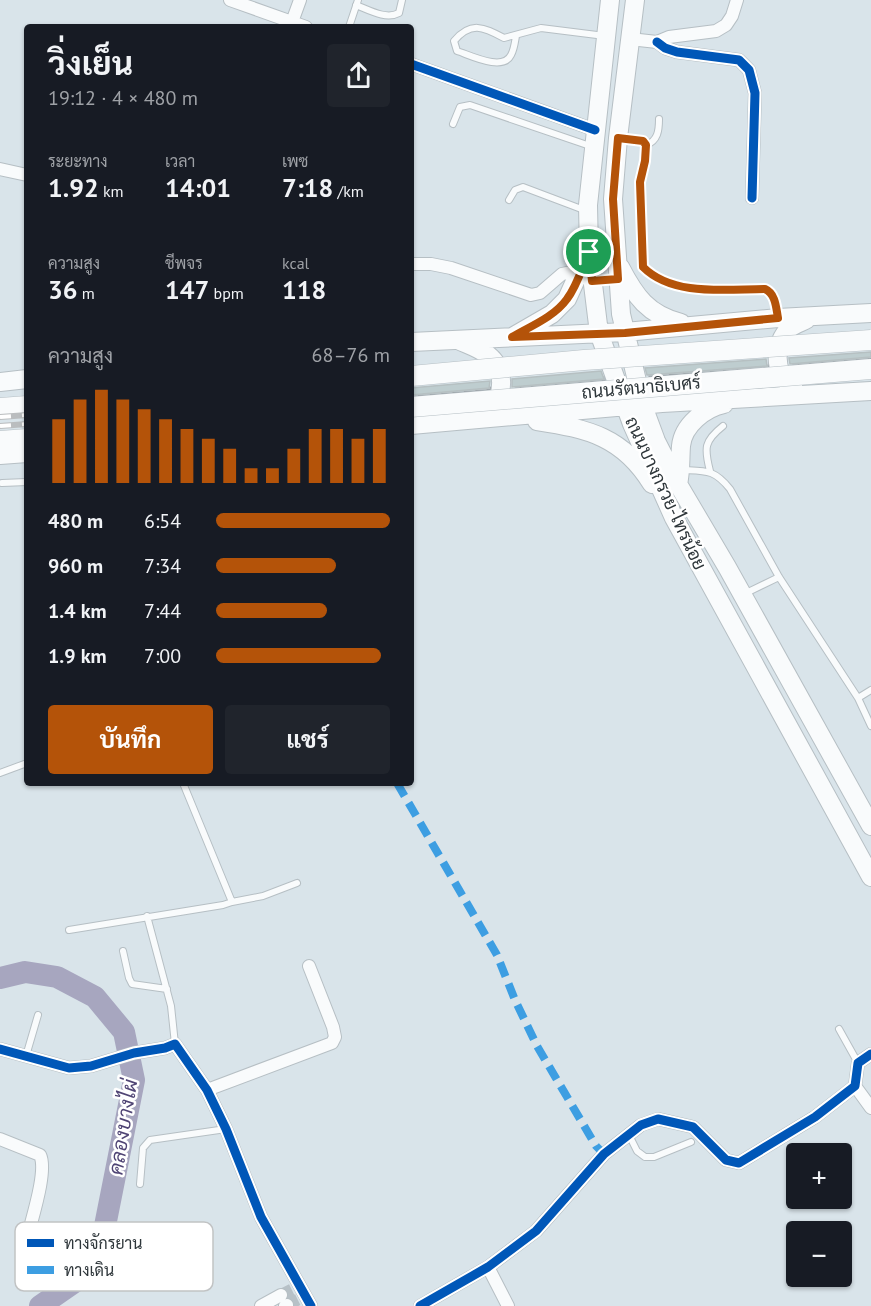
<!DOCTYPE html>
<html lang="th">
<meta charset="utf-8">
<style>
:root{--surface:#171b24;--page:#20242c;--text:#f1f3f6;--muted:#9ea1a6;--accent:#b45309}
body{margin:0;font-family:"PT Sans",Sarabun,sans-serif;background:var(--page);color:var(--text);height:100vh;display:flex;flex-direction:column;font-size:22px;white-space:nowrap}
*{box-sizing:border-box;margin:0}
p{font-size:20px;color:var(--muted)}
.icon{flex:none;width:33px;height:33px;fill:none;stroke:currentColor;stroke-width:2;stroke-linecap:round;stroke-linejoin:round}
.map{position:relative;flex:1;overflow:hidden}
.side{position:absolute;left:24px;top:24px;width:390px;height:762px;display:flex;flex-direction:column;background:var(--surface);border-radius:6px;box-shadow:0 2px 4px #0004}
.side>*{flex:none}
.tools{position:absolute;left:786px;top:1143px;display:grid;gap:12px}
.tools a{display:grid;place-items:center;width:66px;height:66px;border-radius:6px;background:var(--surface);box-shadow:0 2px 4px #0004;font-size:30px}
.pin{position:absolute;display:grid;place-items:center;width:51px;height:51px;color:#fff;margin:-26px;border:3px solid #fff;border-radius:50%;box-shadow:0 2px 6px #0007}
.round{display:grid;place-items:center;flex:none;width:63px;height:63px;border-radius:6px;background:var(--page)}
.head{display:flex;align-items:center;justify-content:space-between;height:102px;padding:0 24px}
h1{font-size:33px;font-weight:700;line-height:45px}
.figures{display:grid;grid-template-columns:repeat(3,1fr);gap:9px;height:102px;padding:6px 24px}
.figures div{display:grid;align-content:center}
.figures b{font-size:26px;font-weight:700}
.figures small{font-size:16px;font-weight:400}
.figures p{font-size:16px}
.chart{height:168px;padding:12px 24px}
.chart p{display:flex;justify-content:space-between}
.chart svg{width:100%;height:108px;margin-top:6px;stroke:var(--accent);stroke-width:6}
.cta{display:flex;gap:12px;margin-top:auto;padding:12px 24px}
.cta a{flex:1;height:69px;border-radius:6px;background:var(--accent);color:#fff;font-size:24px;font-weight:700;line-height:69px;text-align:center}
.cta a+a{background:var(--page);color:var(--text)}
ul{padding:0 24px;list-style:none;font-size:20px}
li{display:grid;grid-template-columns:96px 72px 1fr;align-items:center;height:45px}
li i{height:15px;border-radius:8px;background:var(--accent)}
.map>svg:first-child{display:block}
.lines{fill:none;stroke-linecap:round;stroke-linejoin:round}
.river{stroke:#a7a6bf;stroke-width:22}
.building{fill:#becdcf;stroke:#b6c0c2;stroke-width:1.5;filter:url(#shadow)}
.minor-tunnel{stroke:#b7c1c7;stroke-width:12;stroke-dasharray:12 6;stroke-linecap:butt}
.service-casing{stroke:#b6bfc4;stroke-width:8}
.minor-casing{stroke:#b6bfc4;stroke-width:14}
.secondary-casing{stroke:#b6bfc4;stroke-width:20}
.primary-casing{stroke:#b6bfc4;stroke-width:21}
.service{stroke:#f9fbfc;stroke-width:6}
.minor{stroke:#f9fbfc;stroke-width:12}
.secondary{stroke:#f9fbfc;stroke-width:18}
.primary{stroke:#f9fbfc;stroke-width:20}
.rail-casing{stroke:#babdbf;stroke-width:6}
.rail{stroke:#fff;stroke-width:4;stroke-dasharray:11;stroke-linecap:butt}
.primary-bridge-casing{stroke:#b6bfc4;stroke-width:21;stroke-linecap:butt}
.primary-bridge{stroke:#f9fbfc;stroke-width:20}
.quiet{stroke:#3d9ee2;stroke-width:8;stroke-dasharray:15 8;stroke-linecap:butt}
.cycleway-casing{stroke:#fff;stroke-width:13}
.cycleway{stroke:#0057b8;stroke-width:9}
.route-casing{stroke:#fff;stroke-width:12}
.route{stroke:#b45309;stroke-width:8}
.labels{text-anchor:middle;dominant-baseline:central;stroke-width:5;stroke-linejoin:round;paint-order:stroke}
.street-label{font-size:18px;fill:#2f373b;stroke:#fff}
.water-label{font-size:20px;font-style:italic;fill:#4f4474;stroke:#fff}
.key{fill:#fff;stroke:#c1c3c4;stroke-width:1.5}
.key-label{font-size:16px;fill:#2f373b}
</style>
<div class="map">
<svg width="871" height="1306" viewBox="0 0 871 1306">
<defs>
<filter id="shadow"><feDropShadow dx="3.5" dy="6" stdDeviation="0" flood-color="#0004"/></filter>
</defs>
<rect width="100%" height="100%" fill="#d9e4ea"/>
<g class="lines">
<path class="river" d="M 0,978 L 25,972 L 57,977 L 95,997 L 124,1032 L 134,1080 L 103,1236 L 79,1279 L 40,1306"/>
</g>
<path class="building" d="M 871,352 L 871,357 L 790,364 L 789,358 Z
M 766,359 L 767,366 L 647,375 L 645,368 Z
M 601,371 L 604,379 L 512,387 L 512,379 Z
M 490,381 L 489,388 L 411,395 L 411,388 Z"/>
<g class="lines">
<path class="minor-tunnel" d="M 281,1295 L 293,1289
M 287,1305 L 299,1299"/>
<g class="service-casing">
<path id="service" d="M 356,5 C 369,10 386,20 399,13 L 402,0
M 349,27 L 358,0
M 516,36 C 515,42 514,50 511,55 C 503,72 470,55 457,51 L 454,41 C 471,21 483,27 504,38 L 541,28 L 605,36
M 453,124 L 460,107 L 470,105 L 593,147
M 621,138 L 643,141 L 646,145 L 645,161 L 640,182 L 643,267 C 673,297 726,289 765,289 C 776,293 775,305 777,315
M 646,145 C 658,141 659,130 659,119
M 509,200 L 515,190 L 523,187 L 584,210
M 682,470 C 706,471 714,469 730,489 L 779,577 L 858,698 L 871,726
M 710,471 C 704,448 704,441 723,426
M 2,483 L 27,482
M 744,594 L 779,577
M 858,698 L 871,690
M 0,773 L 27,763
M 232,902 L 263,896 L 297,883
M 147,916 L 171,1006 L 175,1044
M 69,930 L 223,905 L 232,902 L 183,783
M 123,951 L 129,978 L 132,984 L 167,989
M 839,1029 L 858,1063
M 26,1056 L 38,1015
M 629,1135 L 637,1151 L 645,1157 L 654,1157 L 691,1142
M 140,1184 L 143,1148 L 150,1140 L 226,1129"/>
</g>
<g class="minor-casing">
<path id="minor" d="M 230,0 L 306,27
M 292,22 L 300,0
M 630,39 L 657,42 L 669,37 L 716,31 L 726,25 L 732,16 L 737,0
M 657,42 L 665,48 L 677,52 L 739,60 L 749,70 L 755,93 L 752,198
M 411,64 L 595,130
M 0,169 L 27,175
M 411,264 L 431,264 L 451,268 L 531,295 L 540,293 L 562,274 L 582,270
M 0,1049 L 69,1068 L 91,1066 L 134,1053 L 165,1048 L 175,1044 L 207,1090 L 226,1129 L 261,1217 L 311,1306
M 855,1086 L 871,1108
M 207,1090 L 332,1043 L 335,1037 L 333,1027 L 309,966
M 0,1139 L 40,1155 C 48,1171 31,1221 27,1239
M 488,1267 L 508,1306
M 261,1306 L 281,1295
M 285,1306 L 287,1305
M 420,1306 L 488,1267 L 536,1231 L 604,1154 L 641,1125 L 658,1119 L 693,1127 L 726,1160 L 739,1163 L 815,1117 L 855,1086 L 858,1063 L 871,1054"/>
</g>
<g class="secondary-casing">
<path id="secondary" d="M 610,0 L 588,205 L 589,252 L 599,333 L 632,424 L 674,518 L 871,877
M 635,0 L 618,138 L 613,199 L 621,314 L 643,406 L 656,441 L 678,484 L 727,567 L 871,826
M 620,267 C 635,296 648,315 681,323
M 514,336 L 552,314 L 567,299 L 587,255
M 458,340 C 469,345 479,348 488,355 C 506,369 504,395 491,410
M 411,342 L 625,332 L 778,318 L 871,313
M 0,382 L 27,379
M 793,386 C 772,374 774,342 790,328 C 795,324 802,322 807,319
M 537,421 C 589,429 623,437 652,484
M 411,425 L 662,403 L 871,391
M 0,455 L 27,453
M 678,484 C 681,471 680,459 681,446 C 683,425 705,408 724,404"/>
</g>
<g class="primary-casing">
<path id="primary" d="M 0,408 L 27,406
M 0,441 L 27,439"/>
</g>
<use href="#service" class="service"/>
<use href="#minor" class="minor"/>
<use href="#secondary" class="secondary"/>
<use href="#primary" class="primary"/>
<g class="rail-casing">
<path id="rail" d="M 411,378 L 871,343
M 411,402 L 871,367
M 0,417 L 27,415
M 0,426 L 27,424"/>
</g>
<use href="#rail" class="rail"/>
<g class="primary-bridge-casing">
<path id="primary-bridge" d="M 411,376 L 584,360 L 871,340
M 411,407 L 871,369"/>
</g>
<use href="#primary-bridge" class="primary-bridge"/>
<path class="quiet" d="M 397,783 L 497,955 L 515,1000 L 537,1046 L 596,1146 L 604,1154"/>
<g class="cycleway-casing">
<path id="cycleway" d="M 657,42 L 665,48 L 677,52 L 739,60 L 749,70 L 755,93 L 752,198
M 411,64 L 595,130
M 0,1049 L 69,1068 L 91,1066 L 134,1053 L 165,1048 L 175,1044 L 207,1090 L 226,1129 L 261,1217 L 311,1306
M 420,1306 L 488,1267 L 536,1231 L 604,1154 L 641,1125 L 658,1119 L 693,1127 L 726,1160 L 739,1163 L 815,1117 L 855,1086 L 858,1063 L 871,1054"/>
</g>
<use href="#cycleway" class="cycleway"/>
</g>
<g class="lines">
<g class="route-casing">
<path id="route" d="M 618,138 L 643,141 L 646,145 L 645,161 L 640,182 L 643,267 C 673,297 727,289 765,289 C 776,294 776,308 778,318 L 625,333 L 512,337 C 531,326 554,317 567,299 C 577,286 582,268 589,252 L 592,281 L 618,279 L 613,199 Z"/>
</g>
<use href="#route" class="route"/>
</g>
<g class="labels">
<g class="street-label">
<text transform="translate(641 387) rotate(-5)">ถนนรัตนาธิเบศร์</text>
<text transform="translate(666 493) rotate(65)">ถนนบางกรวย-ไทรน้อย</text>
</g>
<g class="water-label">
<text transform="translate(123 1127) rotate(-81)">คลองบางไผ่</text>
</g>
</g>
<rect x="15" y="1222" width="198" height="69" rx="9" class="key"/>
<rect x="27" y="1239" width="27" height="8" fill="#0057b8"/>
<rect x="27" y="1266" width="27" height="8" fill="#3d9ee2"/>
<g class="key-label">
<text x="64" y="1249">ทางจักรยาน</text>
<text x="64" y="1276">ทางเดิน</text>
</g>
</svg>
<div class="tools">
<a>+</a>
<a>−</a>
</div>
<div class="pin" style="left:589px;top:252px;background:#1e9e55"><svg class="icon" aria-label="arrive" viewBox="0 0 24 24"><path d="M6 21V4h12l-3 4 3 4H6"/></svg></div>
<section class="side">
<div class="head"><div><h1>วิ่งเย็น</h1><p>19:12 · 4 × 480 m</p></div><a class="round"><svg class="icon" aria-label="share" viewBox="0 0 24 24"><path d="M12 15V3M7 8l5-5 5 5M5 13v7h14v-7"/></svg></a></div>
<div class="figures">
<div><p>ระยะทาง</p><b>1.92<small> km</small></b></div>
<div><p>เวลา</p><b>14:01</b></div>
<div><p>เพซ</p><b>7:18<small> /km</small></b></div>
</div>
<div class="figures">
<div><p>ความสูง</p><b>36<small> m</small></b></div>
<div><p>ชีพจร</p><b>147<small> bpm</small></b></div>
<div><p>kcal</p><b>118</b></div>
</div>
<div class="chart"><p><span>ความสูง</span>68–76 m</p>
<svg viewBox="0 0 160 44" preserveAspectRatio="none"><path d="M5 44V18M15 44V10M25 44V6M35 44V10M45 44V14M55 44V18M65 44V22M75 44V26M85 44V30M95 44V38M105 44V38M115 44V30M125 44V22M135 44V22M145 44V26M155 44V22"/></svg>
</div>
<ul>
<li><b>480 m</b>6:54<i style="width:100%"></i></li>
<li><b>960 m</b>7:34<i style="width:69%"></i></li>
<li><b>1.4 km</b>7:44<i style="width:64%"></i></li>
<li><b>1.9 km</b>7:00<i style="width:95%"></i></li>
</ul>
<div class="cta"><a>บันทึก</a><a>แชร์</a></div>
</section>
</div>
